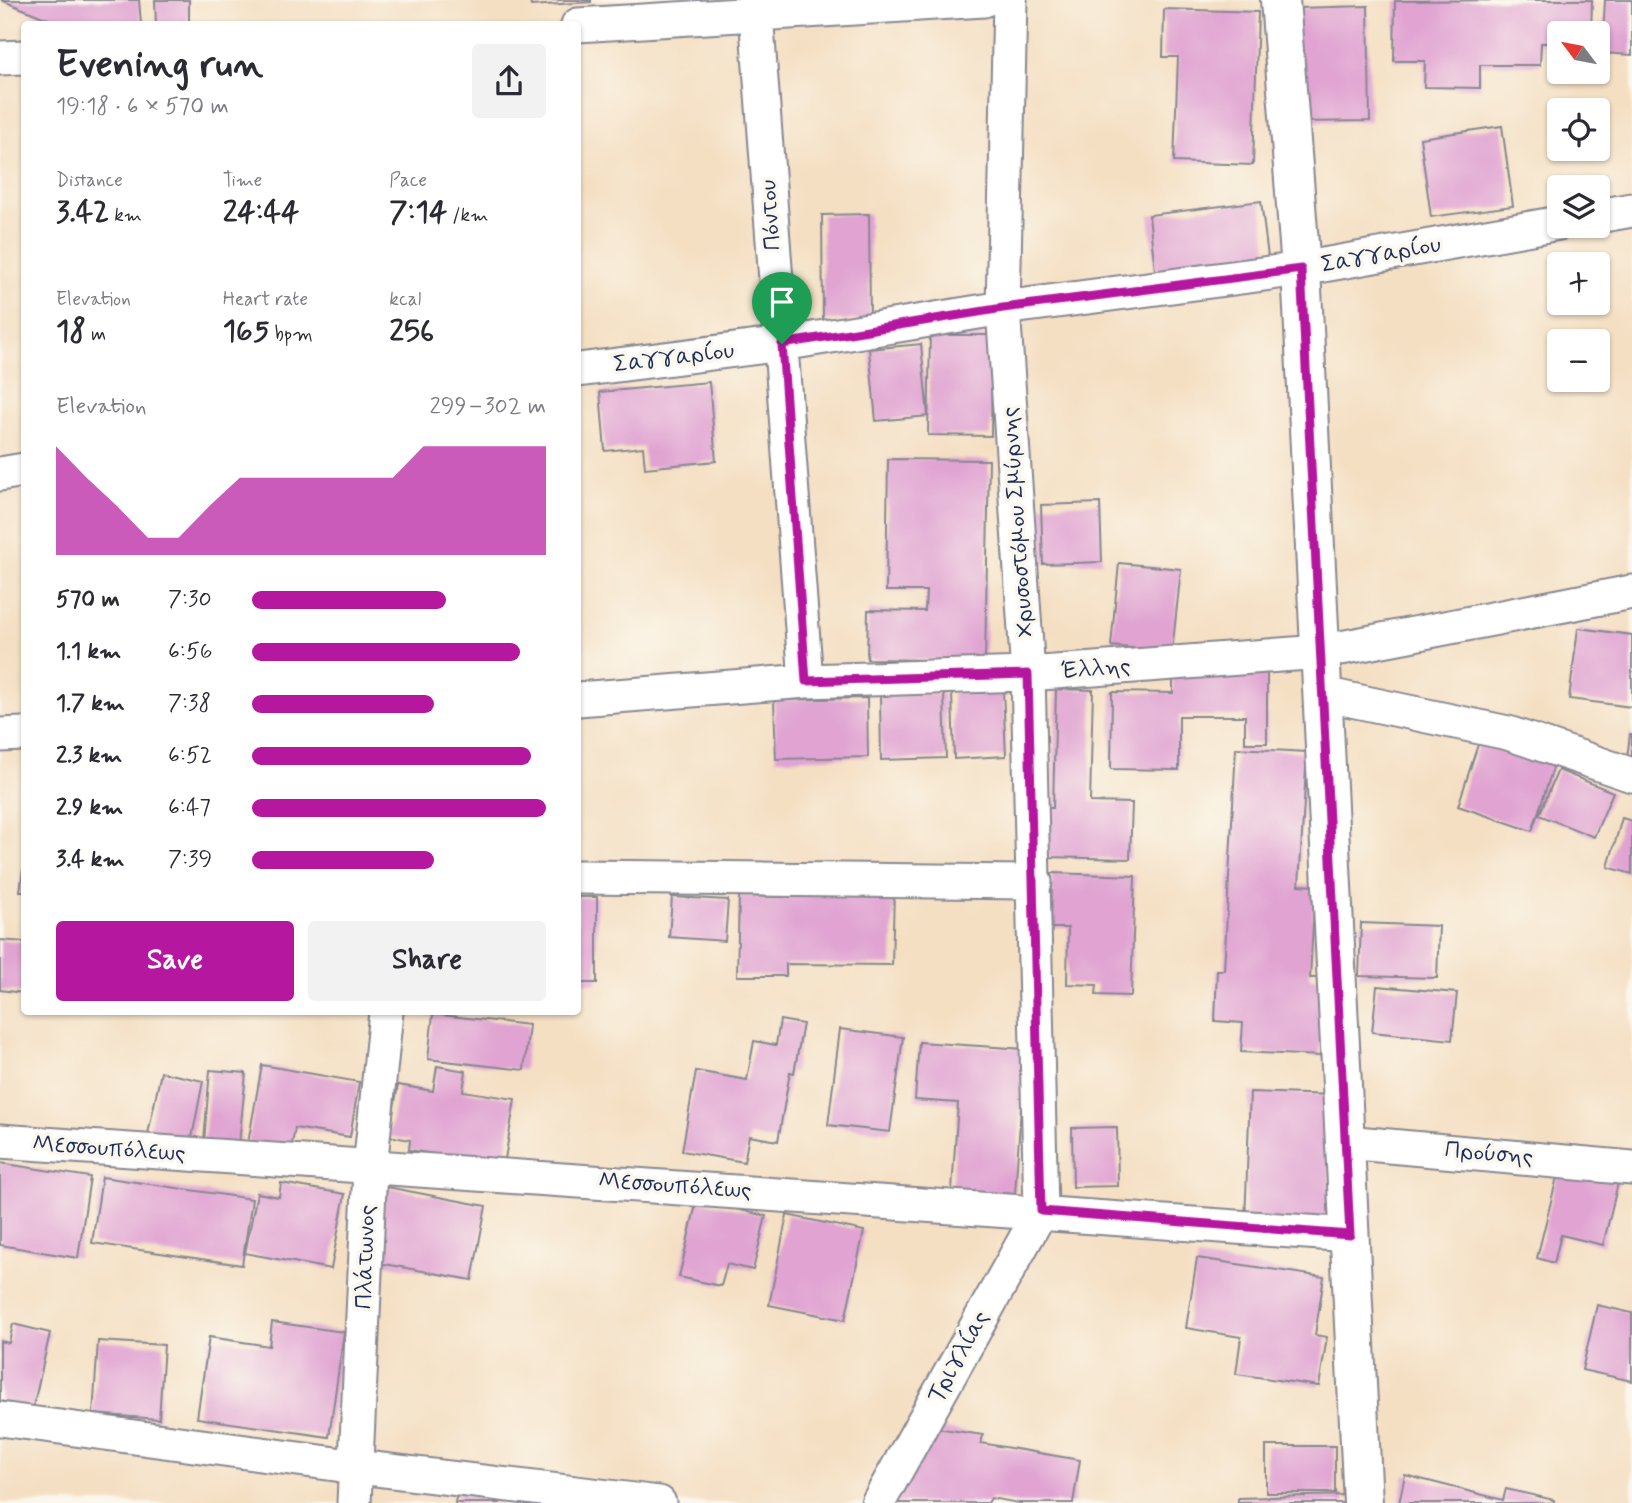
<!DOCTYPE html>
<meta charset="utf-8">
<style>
:root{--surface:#fff;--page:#f2f2f3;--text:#2b2b33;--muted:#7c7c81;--accent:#b5179e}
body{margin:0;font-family:Mynerve,sans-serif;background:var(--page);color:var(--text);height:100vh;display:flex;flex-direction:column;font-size:26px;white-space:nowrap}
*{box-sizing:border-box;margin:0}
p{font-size:23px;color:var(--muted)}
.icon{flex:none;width:38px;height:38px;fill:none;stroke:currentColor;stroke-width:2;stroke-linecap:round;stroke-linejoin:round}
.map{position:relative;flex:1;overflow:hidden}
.drawer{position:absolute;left:21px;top:21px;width:560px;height:994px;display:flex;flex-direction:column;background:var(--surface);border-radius:7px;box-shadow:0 2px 5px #0004}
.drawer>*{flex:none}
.needle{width:46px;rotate:302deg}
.tools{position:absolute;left:1547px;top:21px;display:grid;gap:14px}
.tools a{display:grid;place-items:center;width:63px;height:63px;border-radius:7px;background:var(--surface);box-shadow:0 2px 5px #0004;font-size:35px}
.pin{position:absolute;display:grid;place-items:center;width:60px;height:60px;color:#fff;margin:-72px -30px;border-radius:50% 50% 50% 0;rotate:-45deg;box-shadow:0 0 7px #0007}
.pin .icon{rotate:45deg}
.round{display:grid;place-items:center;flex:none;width:74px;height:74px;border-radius:7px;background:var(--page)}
.summary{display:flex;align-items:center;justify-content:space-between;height:119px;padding:0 35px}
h1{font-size:38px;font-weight:800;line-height:52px}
.figures{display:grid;grid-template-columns:repeat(3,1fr);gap:10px;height:119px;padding:7px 35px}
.figures div{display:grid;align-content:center}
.figures b{font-size:30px;font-weight:800}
.figures small{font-size:19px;font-weight:400}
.figures p{font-size:19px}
.chart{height:196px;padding:14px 35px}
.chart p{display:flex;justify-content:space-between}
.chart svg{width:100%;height:126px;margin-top:7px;fill:var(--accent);opacity:.7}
.primary-button{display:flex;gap:14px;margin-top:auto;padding:14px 35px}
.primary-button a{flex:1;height:80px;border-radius:7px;background:var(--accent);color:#fff;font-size:28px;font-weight:800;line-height:80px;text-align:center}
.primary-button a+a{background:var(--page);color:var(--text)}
ul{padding:0 35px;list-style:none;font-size:23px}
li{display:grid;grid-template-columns:112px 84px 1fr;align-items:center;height:52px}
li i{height:18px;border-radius:9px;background:var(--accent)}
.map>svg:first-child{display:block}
.building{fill:#e0a3d2}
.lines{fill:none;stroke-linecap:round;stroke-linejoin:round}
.minor-casing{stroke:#888790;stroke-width:37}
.tertiary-casing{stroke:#888790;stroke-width:42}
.minor{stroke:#fff;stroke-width:33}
.tertiary{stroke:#fff;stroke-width:38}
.route-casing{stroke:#fff;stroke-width:14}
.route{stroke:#b5179e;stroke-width:9}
.labels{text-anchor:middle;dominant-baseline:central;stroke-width:7;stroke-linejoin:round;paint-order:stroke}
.street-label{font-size:24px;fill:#1b2f5e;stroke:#fbf7ec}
</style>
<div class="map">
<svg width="1632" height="1503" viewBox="0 0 1632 1503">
<rect width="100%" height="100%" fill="#fbf7ec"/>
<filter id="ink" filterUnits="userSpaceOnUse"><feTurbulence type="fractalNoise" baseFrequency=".0143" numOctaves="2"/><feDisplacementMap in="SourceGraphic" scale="14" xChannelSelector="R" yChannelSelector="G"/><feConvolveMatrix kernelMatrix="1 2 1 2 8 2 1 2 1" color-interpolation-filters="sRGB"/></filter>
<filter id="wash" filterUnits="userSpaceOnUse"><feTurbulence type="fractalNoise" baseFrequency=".00686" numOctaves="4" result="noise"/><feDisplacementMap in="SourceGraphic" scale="28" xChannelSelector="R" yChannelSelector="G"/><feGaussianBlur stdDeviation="1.57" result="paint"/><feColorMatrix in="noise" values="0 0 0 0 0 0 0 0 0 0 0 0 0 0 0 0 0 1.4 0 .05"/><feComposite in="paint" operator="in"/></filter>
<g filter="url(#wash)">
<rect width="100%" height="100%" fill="#f4dfc3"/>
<g id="blocks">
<path class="building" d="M 1,0 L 139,0 L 141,24 L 60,24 Z
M 155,0 L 189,0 L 189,24 L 156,24 Z
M 530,0 L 591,0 L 591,2 L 531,6 Z
M 1526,0 L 1592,0 L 1591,33 L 1559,33 L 1559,43 L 1541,43 L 1540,65 L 1480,65 L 1480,88 L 1424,87 L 1425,61 L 1394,61 L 1395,1 Z
M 1605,0 L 1632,0 L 1632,55 L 1602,53 Z
M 1368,6 L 1370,121 L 1299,122 L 1297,8 Z
M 1164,9 L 1258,12 L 1253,165 L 1174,162 L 1178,57 L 1163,57 Z
M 1502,126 L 1513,206 L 1431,217 L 1420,138 Z
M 1261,201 L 1268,257 L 1155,271 L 1149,215 Z
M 869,214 L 870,320 L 823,320 L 822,215 Z
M 930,335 L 992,335 L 991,436 L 928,435 Z
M 921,344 L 928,416 L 876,421 L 869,349 Z
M 709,382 L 716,461 L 645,468 L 643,447 L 605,451 L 600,392 Z
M 888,459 L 989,460 L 985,661 L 867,659 L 868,610 L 925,611 L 926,591 L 886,591 Z
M 1100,503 L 1102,562 L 1043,564 L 1041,505 Z
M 1119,563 L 1181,569 L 1172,652 L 1111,646 Z
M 1578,628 L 1632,635 L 1632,707 L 1569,699 Z
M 1173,670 L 1267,671 L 1267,743 L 1245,743 L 1245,716 L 1179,716 L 1179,770 L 1111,769 L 1112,692 L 1173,693 Z
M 1056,689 L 1093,690 L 1090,802 L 1132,803 L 1130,859 L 1045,857 L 1046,808 L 1053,808 Z
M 1003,690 L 1006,756 L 954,759 L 952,693 Z
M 944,693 L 946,758 L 881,760 L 880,694 Z
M 867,698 L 868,757 L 776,759 L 774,700 Z
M 1482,732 L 1557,756 L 1532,831 L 1458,806 Z
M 1630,734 L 1632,734 L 1632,766 L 1626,766 Z
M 1236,748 L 1307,752 L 1299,885 L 1315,886 L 1310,978 L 1324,978 L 1320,1056 L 1241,1052 L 1243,1023 L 1215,1021 L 1217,970 L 1224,970 Z
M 1558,770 L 1613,792 L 1594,837 L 1539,815 Z
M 1622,818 L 1632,821 L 1632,874 L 1608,867 Z
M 23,870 L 24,870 L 24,891 L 20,891 Z
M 1052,873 L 1135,876 L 1131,996 L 1096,995 L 1097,985 L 1067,984 L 1068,928 L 1051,928 Z
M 784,891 L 894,892 L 892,965 L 786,964 L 786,976 L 737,976 L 739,896 L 784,897 Z
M 578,897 L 597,897 L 597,983 L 578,983 Z
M 672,897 L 728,900 L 725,941 L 669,937 Z
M 1361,923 L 1439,926 L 1437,978 L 1359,976 Z
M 0,940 L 24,942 L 24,993 L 0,990 Z
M 1377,986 L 1457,993 L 1452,1040 L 1372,1032 Z
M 433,1014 L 529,1025 L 524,1070 L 428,1059 Z
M 780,1020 L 803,1024 L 794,1073 L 790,1072 L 778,1141 L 749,1136 L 744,1162 L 682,1151 L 696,1071 L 747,1080 L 754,1041 L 776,1045 Z
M 840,1029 L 903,1037 L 890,1132 L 828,1125 Z
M 919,1042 L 1025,1049 L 1015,1194 L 952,1190 L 958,1103 L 915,1100 Z
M 262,1065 L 359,1082 L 350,1137 L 295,1128 L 291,1150 L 248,1143 Z
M 437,1066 L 466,1071 L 463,1091 L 515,1099 L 504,1165 L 409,1150 L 410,1140 L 389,1136 L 398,1085 L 433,1091 Z
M 210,1070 L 246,1073 L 239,1144 L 204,1141 Z
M 161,1072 L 203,1081 L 191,1143 L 148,1134 Z
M 1250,1092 L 1333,1095 L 1328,1225 L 1245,1222 Z
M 1117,1127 L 1118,1186 L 1073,1187 L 1072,1128 Z
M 0,1163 L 90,1177 L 78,1258 L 0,1245 Z
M 1560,1165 L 1619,1179 L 1603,1245 L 1561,1235 L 1554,1263 L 1537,1258 Z
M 102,1177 L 252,1199 L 242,1265 L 92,1243 Z
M 281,1183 L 345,1194 L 331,1269 L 245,1253 L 257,1193 L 279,1197 Z
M 387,1187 L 486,1206 L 472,1280 L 373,1262 Z
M 697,1200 L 766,1216 L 753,1270 L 727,1264 L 721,1286 L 679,1277 Z
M 787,1215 L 864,1231 L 845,1320 L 769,1305 Z
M 1197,1258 L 1324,1277 L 1315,1335 L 1327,1337 L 1319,1386 L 1236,1374 L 1241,1337 L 1186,1328 Z
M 1597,1305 L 1632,1313 L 1632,1381 L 1582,1370 Z
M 272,1322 L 344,1332 L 329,1437 L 197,1418 L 209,1337 L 269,1346 Z
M 13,1324 L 50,1333 L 33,1408 L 0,1401 L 0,1341 L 9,1343 Z
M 98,1341 L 164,1345 L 159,1419 L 93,1414 Z
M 937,1428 L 983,1435 L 981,1443 L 1080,1460 L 1073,1503 L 1019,1503 L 991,1498 L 988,1503 L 895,1503 Z
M 1266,1446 L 1335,1446 L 1335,1493 L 1266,1493 Z
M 1405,1475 L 1503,1500 L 1506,1489 L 1554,1500 L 1554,1503 L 1399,1503 Z
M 457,1492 L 501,1499 L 500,1503 L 455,1503 Z
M 1344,1495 L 1344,1503 L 1238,1503 L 1238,1498 Z"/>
</g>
</g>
<g filter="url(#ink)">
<use href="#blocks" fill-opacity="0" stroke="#888790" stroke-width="2"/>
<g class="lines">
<g class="minor-casing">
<path id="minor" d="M 755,0 L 806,681
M 578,25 L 984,0
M 0,58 L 24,57
M 1598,216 L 1632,210
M 578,370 L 782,344 L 1003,308 L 1301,269 L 1559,223
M 0,474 L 24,470
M 1323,694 L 1508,733 L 1632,775
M 578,699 L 806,681 L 1028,674 L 1320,652 L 1632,592
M 0,735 L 24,734
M 578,877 L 1035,882
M 0,1141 C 450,1174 900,1201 1350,1235
M 1345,1142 L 1632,1168
M 0,1419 L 358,1467 L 659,1503
M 354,1503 L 370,1168 L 386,1012
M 878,1503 L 1041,1211 L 1028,674 L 1003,308 L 1010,0"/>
</g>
<g class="tertiary-casing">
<path id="tertiary" d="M 1280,0 L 1301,269 L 1363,1503"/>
</g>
<use href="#minor" class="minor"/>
<use href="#tertiary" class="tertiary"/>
</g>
</g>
<g class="lines" filter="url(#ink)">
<g class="route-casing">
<path id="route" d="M 1301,269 L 1350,1235 L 1041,1211 L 1028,674 L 806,681 L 782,344 L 1003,308 Z"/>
</g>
<use href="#route" class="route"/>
</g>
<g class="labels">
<g class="street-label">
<text transform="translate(771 215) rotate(-94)">Πόντου</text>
<text transform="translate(1381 255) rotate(-10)">Σαγγαρίου</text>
<text transform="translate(674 358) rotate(-7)">Σαγγαρίου</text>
<text transform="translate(1018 522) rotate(-94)">Χρυσοστόμου Σμύρνης</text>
<text transform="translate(1096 669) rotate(-4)">Έλλης</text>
<text transform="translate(109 1149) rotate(4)">Μεσσουπόλεως</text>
<text transform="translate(1489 1154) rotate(5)">Προύσης</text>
<text transform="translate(675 1186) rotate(4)">Μεσσουπόλεως</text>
<text transform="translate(366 1257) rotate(-88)">Πλάτωνος</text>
<text transform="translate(959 1357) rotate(-61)">Τριγλίας</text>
</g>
</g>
</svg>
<div class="tools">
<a><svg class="needle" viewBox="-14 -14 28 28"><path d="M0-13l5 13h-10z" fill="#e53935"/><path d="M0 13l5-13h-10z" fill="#7c7c81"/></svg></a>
<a><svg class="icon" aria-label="locate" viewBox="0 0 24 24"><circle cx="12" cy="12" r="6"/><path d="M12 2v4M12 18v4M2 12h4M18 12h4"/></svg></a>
<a><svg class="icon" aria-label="layers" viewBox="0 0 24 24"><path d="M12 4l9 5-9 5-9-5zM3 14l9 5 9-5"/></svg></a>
<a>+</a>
<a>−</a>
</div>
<div class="pin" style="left:782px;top:344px;background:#1e9e55"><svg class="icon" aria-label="arrive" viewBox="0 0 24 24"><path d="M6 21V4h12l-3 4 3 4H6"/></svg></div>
<section class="drawer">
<div class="summary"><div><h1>Evening run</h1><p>19:18 · 6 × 570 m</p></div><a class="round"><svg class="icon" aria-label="share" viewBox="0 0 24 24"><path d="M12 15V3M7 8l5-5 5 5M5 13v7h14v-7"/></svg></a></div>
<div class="figures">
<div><p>Distance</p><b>3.42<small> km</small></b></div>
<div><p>Time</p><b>24:44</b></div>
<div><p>Pace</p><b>7:14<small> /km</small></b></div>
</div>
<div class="figures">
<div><p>Elevation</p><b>18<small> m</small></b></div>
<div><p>Heart rate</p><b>165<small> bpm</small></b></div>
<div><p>kcal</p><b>256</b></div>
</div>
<div class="chart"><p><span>Elevation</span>299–302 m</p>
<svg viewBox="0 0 160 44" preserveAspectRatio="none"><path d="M0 44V6L10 17L20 27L30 38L40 38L50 27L60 17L70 17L80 17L90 17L100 17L110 17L120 6L130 6L140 6L150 6L160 6V44z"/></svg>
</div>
<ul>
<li><b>570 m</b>7:30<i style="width:66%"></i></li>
<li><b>1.1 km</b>6:56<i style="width:91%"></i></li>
<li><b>1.7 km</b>7:38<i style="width:62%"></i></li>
<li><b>2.3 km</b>6:52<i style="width:95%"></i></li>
<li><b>2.9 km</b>6:47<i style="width:100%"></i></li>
<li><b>3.4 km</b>7:39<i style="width:62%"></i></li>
</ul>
<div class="primary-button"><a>Save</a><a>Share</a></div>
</section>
</div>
